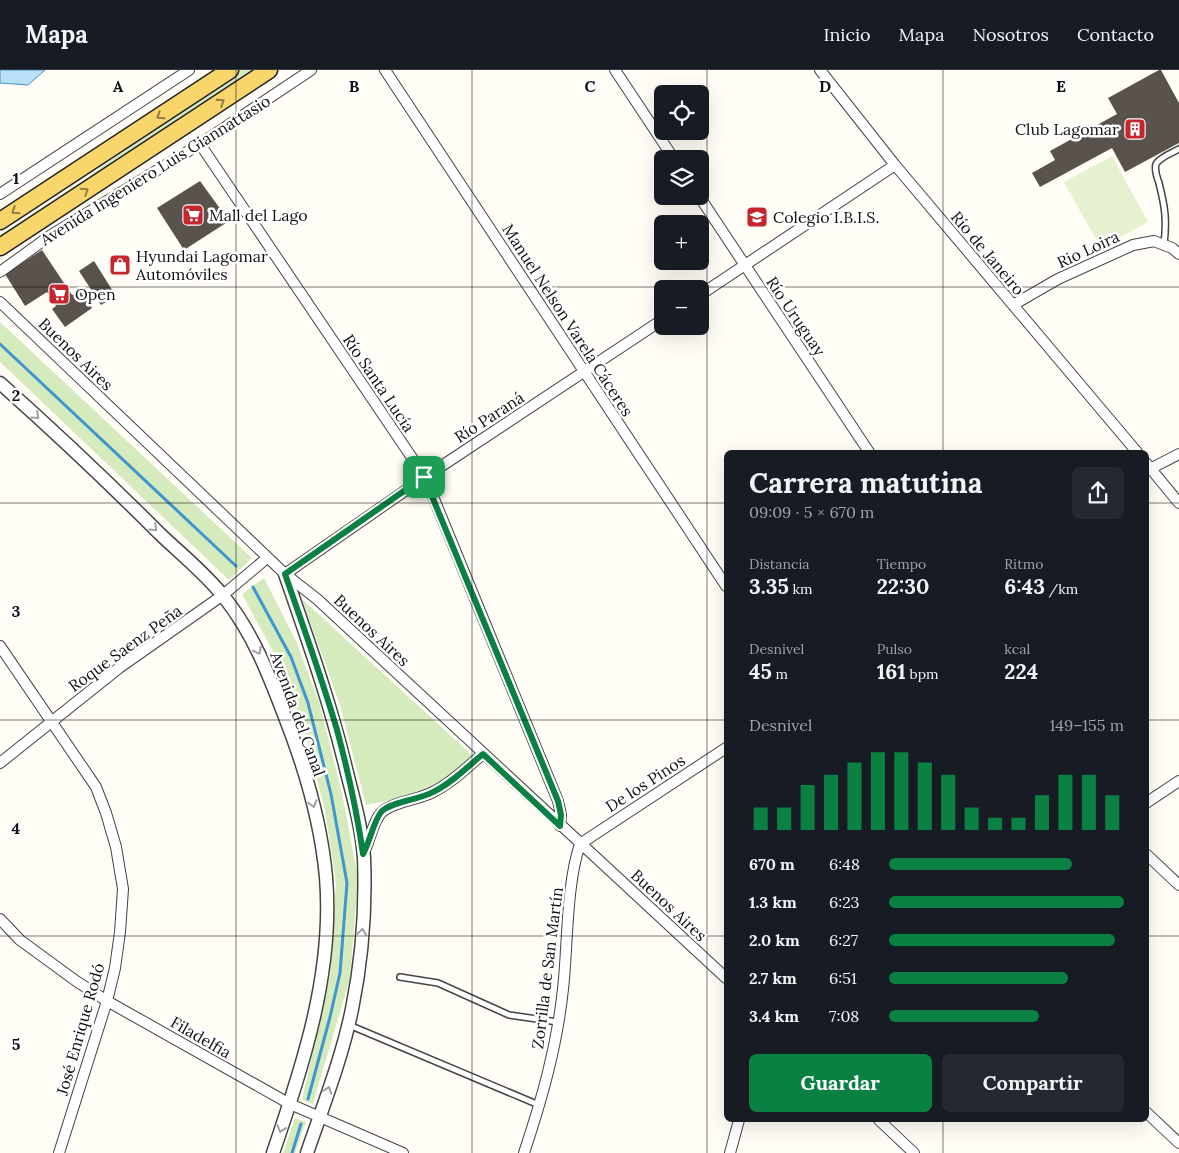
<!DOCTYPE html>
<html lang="es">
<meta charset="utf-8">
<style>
:root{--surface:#171b24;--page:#242831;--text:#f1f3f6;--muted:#9ea1a6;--line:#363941;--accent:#0b8043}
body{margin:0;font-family:Lora,serif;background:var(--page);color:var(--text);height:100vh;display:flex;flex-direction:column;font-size:19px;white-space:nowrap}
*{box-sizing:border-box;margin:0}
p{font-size:16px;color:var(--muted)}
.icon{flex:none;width:28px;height:28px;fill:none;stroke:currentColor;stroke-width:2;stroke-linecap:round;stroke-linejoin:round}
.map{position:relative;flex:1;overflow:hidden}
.side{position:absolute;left:724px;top:380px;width:425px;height:672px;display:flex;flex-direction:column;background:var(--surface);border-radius:8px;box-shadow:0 5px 20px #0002}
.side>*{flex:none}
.buttons{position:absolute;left:654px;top:15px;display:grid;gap:10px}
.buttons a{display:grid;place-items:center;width:55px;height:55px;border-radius:8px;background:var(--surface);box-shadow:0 5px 20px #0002;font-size:25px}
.pin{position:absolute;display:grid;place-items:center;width:42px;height:42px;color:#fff;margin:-21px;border-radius:10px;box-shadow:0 2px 8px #0006}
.round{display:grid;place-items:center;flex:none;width:52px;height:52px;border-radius:8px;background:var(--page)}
.summary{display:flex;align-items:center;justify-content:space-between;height:85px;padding:0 25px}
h1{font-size:28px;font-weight:700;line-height:38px}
.stats{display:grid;grid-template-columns:repeat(3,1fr);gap:8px;height:85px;padding:5px 25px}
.stats div{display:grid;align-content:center}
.stats b{font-size:21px;font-weight:700}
.stats small{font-size:14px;font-weight:400}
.stats p{font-size:14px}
.chart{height:140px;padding:10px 25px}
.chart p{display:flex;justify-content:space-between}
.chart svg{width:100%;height:90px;margin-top:5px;stroke:var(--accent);stroke-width:6}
.primary-button{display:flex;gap:10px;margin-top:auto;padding:10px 25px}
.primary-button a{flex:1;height:58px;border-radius:8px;background:var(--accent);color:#fff;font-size:20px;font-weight:700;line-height:58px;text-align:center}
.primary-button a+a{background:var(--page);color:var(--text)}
ul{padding:0 25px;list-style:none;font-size:16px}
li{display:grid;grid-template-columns:80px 60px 1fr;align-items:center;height:38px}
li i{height:12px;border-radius:6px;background:var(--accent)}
header{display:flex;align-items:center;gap:30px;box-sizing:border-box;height:70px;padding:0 25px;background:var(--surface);border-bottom:1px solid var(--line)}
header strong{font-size:24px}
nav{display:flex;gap:28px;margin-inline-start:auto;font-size:18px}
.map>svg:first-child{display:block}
.green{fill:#d5ebbd}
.pitch{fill:#e6f2cf}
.water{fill:#b9e0f7;stroke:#3f96cf}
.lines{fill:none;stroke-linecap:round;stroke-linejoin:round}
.stream{stroke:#3f96cf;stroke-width:3}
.building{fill:#5a524d}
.service-casing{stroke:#444;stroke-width:8}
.minor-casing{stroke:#444;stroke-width:12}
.tertiary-casing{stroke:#444;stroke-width:15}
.primary-casing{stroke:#222;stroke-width:19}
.service{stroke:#fff;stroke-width:5}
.minor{stroke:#fff;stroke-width:10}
.tertiary{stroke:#fff;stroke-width:12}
.primary{stroke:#f9d66b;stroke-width:16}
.oneway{stroke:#917d42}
.oneway2{stroke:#a0a0a0}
.route-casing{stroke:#fff;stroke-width:10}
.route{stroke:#0b8043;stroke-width:6}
.grid{fill:none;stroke:#111;stroke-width:1;stroke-opacity:0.55}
.labels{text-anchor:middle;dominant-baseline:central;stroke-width:5;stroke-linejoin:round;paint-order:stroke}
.poi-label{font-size:16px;fill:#111;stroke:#fff;text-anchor:start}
.street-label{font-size:16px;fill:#111;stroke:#fff}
.grid-label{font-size:16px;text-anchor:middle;font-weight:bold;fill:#111;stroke:#fff;stroke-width:5;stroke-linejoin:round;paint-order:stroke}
</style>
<header>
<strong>Mapa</strong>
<nav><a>Inicio</a><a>Mapa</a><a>Nosotros</a><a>Contacto</a></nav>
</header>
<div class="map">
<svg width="1179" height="1083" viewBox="0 0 1179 1083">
<rect width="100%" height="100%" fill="#fffdf5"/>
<path class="green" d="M 239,0 L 256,0 L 0,169 L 0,165 L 87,108 L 178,40 Z
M 0,252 L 252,488 L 229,510 L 0,292 Z
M 264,508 L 296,571 L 319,632 L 342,723 L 358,808 L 350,908 L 313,1034 L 302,1030 L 330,905 L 336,813 L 325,740 L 306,667 L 275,585 L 242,524 Z
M 302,529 L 474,687 L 430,722 L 366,735 L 340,635 Z
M 295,1048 L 306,1052 L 295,1083 L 283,1083 Z"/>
<path class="pitch" d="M 1112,86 L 1148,152 L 1101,178 L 1064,112 Z"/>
<path class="water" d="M 0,0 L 45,0 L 28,15 L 0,13 Z"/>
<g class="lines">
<path class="stream" d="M 0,274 L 236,496
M 253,517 L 291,587 L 308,633 L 331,724 L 347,813 L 340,903 L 330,947 L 308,1029
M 292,1083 L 301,1054"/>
</g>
<path class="building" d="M 1159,0 L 1161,0 L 1179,33 L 1179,73 L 1125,102 L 1112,78 L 1040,117 L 1032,103 L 1055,90 L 1050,81 L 1117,44 L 1108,28 Z
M 200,111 L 229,151 L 184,180 L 157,138 Z
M 42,180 L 72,225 L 79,220 L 92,238 L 65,257 L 52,239 L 56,236 L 47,222 L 25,236 L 5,204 Z
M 94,191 L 116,226 L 101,235 L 79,201 Z"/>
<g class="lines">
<g class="service-casing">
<path id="service" d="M 1164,174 C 1167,150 1165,137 1159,113 C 1157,107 1154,100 1156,94 C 1160,87 1172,83 1179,79
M 400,907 L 438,913 L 509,945 L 558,952
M 349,955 L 539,1035"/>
</g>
<g class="minor-casing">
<path id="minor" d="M 385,0 L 726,516
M 615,0 L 674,89
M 820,0 L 895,95 L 1137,382
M 200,74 L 425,407 L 558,731 L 561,745 L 560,756
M 0,124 L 189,0
M 699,126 L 869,382
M 0,202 L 51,165 L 200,74 L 311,0
M 700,225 L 895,95
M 0,232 L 285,504 L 317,529 L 726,908
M 1013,235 L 1058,209 L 1133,175 L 1154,171 L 1172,178 L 1179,184
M 1146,393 L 1179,433
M 1146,401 L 1179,384
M 285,504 L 425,407 L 662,250
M 0,576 L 96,717 L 106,743 L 116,777 L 123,819 L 120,862 L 115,898 L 107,931 L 59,1083
M 0,693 L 119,598 L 223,525 L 267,488
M 1146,733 L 1179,711
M 363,784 C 370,772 373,750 382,742 C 394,731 419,730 433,722 C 452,713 467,697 483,684
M 1146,784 L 1179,815
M 0,849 L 20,870 L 76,911 L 107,931 L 290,1034 L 403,1083
M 1146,1042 L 1179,1073
M 879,1050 L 914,1083
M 524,1083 C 542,1029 557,976 563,919 C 568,874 566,816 580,774 L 726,678
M 730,1083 L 739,1050"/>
</g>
<g class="tertiary-casing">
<path id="tertiary" d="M 0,313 C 55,362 108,412 160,464 C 181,484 207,505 224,527 C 253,563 269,605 285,647 C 305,698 321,752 326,807 C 334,902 303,995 273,1083
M 285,504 C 308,570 331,635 347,703 C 354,730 362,759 364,788 C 366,838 362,890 352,939 C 342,988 323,1036 307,1083"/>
</g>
<g class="primary-casing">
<path id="primary" d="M 0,151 L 230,0
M 0,177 L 269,0"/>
</g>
<use href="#service" class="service"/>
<use href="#minor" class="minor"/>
<use href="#tertiary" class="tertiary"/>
<use href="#primary" class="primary"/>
</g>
<defs><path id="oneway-chevron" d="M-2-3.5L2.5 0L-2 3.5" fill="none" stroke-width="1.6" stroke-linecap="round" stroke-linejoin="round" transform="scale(1.25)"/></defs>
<g class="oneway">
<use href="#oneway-chevron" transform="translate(221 32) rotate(-33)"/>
<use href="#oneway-chevron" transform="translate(160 46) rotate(147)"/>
<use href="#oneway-chevron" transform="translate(85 121) rotate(-33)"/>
<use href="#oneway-chevron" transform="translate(15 141) rotate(147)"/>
</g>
<g class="oneway2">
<use href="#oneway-chevron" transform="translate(36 346) rotate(42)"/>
<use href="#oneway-chevron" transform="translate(154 458) rotate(44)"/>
<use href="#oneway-chevron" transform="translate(258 581) rotate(63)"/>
<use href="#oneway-chevron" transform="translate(313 734) rotate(74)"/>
<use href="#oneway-chevron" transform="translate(362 862) rotate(-84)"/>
<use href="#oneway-chevron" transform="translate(328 1020) rotate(-71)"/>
<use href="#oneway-chevron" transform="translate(281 1059) rotate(109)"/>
</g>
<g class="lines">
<g class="route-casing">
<path id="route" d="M 424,407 L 558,731 L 561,745 L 560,756 L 483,684 C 467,697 452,713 433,722 C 419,730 394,731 382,741 C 374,749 370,772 363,784 C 357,742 348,701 337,660 C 322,608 303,556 285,504 Z"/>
</g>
<use href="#route" class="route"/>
</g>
<path class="grid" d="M 236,0 L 236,1083M 472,0 L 472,1083M 707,0 L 707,1083M 943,0 L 943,382M 0,217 L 1179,217M 0,433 L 726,433M 1146,433 L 1179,433M 0,650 L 726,650M 1146,650 L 1179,650M 0,866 L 726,866M 1146,866 L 1179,866M 943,1050 L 943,1083"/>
<defs>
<g id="building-square" transform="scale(1.125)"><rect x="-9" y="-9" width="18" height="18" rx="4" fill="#c4262e" stroke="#fff"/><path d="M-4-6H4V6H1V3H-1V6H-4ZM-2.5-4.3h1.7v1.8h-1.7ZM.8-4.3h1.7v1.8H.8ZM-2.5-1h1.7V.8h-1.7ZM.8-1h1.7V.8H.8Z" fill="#fff"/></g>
<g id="supermarket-square" transform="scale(1.125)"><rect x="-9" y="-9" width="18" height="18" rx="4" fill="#c4262e" stroke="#fff"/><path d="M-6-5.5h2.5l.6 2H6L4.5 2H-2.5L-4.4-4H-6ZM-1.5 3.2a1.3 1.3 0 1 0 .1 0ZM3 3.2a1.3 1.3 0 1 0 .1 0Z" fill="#fff"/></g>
<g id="school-square" transform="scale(1.125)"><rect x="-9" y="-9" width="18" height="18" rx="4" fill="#c4262e" stroke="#fff"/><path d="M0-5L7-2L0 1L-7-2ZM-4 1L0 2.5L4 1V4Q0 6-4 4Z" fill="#fff"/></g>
<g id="shop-square" transform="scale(1.125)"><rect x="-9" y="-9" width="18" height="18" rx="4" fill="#c4262e" stroke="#fff"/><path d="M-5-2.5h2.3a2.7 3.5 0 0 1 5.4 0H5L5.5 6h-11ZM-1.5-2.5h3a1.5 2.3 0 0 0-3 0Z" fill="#fff"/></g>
</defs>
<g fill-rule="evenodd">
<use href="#building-square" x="1135" y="59"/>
<use href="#supermarket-square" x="193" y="145"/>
<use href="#school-square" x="757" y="147"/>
<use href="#shop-square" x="120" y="195"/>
<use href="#supermarket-square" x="59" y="224"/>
</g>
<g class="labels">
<g class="poi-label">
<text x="1119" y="59" text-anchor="end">Club Lagomar</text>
<text x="209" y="145">Mall del Lago</text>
<text x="773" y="147">Colegio I.B.I.S.</text>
<text x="136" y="186">Hyundai Lagomar<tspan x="136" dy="18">Automóviles</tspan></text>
<text x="75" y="224">Open</text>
</g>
<g class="street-label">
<text transform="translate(155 100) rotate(-32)">Avenida Ingeniero Luis Giannattasio</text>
<text transform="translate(1088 179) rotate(-25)">Rio Loira</text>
<text transform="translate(988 183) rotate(50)">Río de Janeiro</text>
<text transform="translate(796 246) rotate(56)">Río Uruguay</text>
<text transform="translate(568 250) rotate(57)">Manuel Nelson Varela Cáceres</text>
<text transform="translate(76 284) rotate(44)">Buenos Aires</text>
<text transform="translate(379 313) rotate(56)">Río Santa Lucía</text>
<text transform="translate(489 347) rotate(-33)">Río Paraná</text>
<text transform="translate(372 560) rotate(43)">Buenos Aires</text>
<text transform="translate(125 578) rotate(-36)">Roque Saenz Peña</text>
<text transform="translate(298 644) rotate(70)">Avenida del Canal</text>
<text transform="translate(645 713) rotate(-33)">De los Pinos</text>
<text transform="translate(669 835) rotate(43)">Buenos Aires</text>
<text transform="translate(547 898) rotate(-83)">Zorrilla de San Martín</text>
<text transform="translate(80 959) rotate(-74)">José Enrique Rodó</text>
<text transform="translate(201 967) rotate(30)">Filadelfia</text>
</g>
</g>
<g class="grid-label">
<text x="118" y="22">A</text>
<text x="354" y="22">B</text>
<text x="590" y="22">C</text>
<text x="825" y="22">D</text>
<text x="1061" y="22">E</text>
<text x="16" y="114">1</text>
<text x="16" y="331">2</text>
<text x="16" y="547">3</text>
<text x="16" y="764">4</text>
<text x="16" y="980">5</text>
</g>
</svg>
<div class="buttons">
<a><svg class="icon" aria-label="locate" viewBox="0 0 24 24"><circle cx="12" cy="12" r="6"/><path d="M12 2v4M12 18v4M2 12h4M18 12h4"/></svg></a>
<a><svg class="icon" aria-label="layers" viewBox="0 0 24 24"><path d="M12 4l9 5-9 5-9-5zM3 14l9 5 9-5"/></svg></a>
<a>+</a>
<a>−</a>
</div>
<div class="pin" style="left:424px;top:407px;background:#1e9e55"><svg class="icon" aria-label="arrive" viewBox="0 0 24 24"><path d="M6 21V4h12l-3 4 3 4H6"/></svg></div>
<section class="side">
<div class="summary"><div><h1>Carrera matutina</h1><p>09:09 · 5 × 670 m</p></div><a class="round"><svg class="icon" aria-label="share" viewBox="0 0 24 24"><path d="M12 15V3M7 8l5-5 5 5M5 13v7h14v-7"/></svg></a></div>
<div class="stats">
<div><p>Distancia</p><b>3.35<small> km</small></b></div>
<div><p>Tiempo</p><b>22:30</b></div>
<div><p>Ritmo</p><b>6:43<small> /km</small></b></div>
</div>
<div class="stats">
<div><p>Desnivel</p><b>45<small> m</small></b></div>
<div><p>Pulso</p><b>161<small> bpm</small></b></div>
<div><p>kcal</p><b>224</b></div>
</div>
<div class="chart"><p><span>Desnivel</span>149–155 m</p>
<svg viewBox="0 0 160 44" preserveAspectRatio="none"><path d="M5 44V33M15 44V33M25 44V22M35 44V17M45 44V11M55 44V6M65 44V6M75 44V11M85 44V17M95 44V33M105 44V38M115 44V38M125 44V27M135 44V17M145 44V17M155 44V27"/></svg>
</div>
<ul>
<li><b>670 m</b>6:48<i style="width:78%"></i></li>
<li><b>1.3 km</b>6:23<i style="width:100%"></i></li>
<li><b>2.0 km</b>6:27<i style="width:96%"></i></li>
<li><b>2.7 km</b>6:51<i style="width:76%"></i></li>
<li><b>3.4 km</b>7:08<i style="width:64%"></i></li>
</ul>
<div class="primary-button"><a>Guardar</a><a>Compartir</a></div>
</section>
</div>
